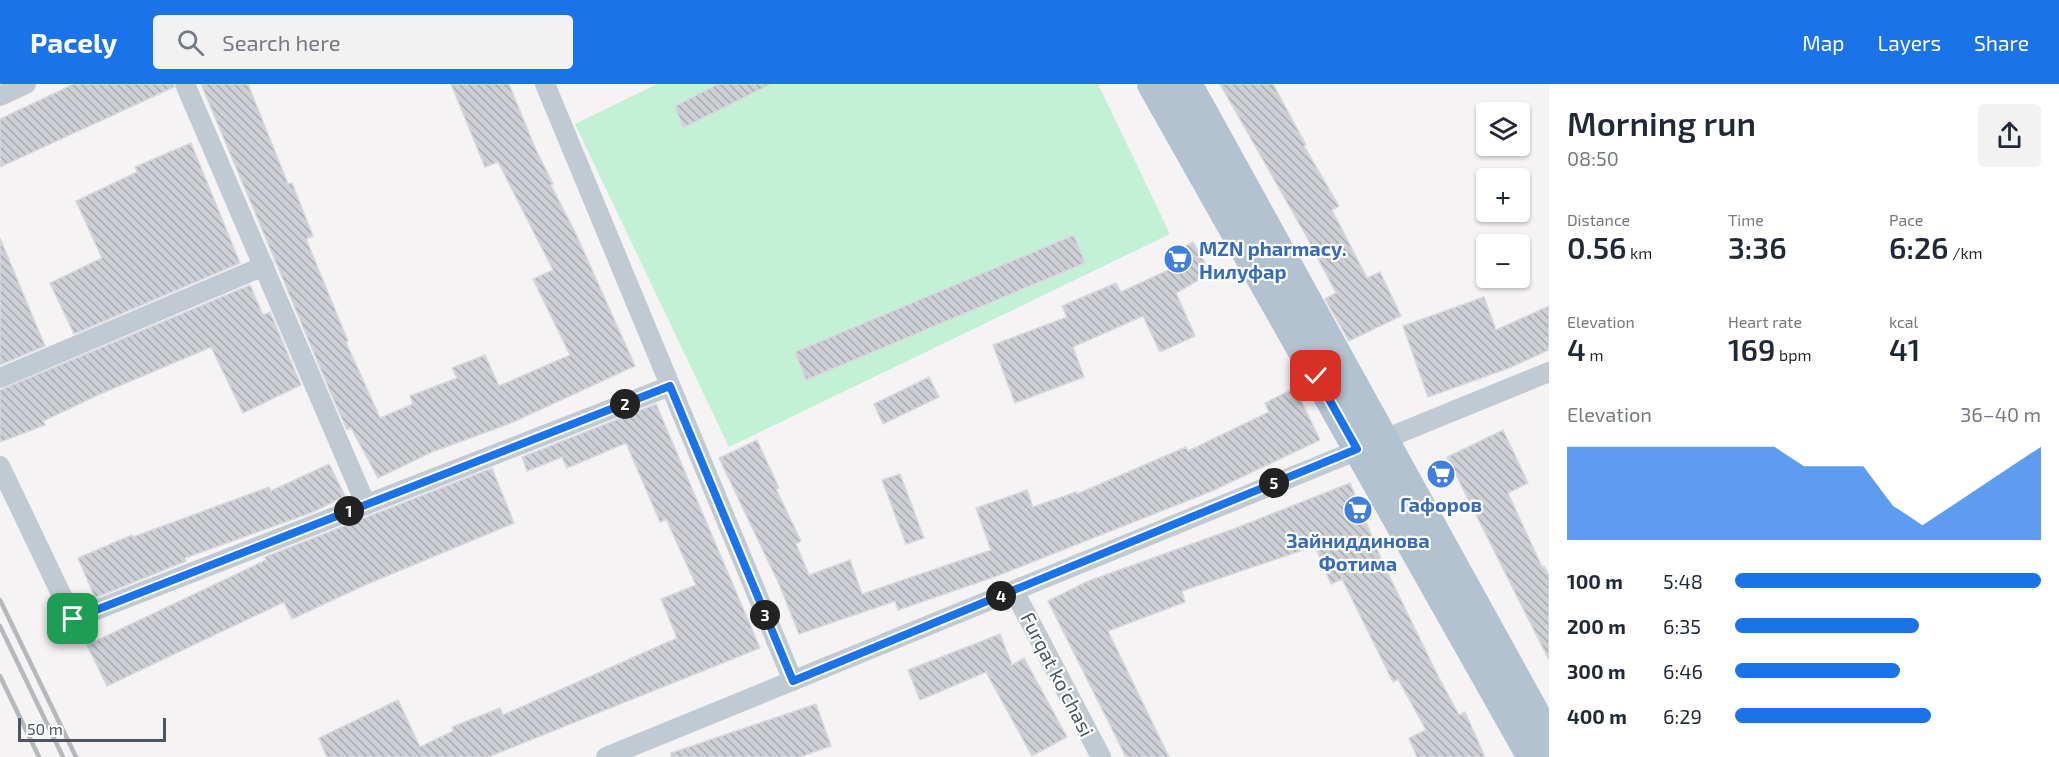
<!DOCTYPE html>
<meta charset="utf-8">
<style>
:root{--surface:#fff;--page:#f2f2f3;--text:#1f2937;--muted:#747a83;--accent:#1a73e8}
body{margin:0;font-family:"Exo 2",sans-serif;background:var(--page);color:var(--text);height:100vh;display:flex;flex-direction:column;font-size:22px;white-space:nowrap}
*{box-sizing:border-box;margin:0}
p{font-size:20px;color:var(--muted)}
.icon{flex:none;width:33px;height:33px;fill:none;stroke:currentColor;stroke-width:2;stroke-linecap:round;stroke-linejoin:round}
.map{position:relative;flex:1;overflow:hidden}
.side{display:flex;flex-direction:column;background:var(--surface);width:510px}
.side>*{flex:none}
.fabs{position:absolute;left:1476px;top:18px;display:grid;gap:12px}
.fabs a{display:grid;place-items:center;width:54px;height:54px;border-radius:6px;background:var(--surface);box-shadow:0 2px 4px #0004;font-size:30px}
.scale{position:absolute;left:18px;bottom:15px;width:148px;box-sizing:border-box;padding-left:6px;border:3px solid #4a5661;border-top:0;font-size:16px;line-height:21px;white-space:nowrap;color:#4a5661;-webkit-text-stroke:4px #fff;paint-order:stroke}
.pin{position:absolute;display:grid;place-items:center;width:51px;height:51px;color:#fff;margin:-26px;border-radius:12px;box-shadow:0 3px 9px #0006}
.km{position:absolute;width:30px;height:30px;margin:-15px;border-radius:50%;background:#222;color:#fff;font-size:16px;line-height:30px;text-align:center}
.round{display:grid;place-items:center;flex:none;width:63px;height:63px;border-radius:6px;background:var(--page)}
.overview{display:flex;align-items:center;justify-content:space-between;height:102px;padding:0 18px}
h1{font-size:33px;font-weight:600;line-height:45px}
.metrics{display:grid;grid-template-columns:repeat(3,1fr);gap:9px;height:102px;padding:6px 18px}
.metrics div{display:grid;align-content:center}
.metrics b{font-size:30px;font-weight:600}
.metrics small{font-size:16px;font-weight:400}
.metrics p{font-size:16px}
.chart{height:168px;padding:12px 18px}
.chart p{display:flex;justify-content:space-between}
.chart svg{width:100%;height:108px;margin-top:6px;fill:var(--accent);opacity:.7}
ul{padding:0 18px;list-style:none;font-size:20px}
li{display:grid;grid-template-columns:96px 72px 1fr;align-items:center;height:45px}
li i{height:15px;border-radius:8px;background:var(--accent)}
header{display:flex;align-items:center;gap:36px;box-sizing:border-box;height:84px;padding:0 30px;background:var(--accent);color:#fff}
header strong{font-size:28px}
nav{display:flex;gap:33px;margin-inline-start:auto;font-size:21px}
.search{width:420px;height:54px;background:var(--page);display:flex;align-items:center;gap:15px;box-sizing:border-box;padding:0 21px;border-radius:6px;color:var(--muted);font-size:22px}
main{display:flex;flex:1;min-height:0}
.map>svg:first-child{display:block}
.green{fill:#c3f1d5}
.building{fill:url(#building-back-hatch);stroke:#d7d9de;stroke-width:1.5}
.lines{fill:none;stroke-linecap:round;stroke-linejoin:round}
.street{stroke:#c1cad2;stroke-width:20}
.primary{stroke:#b3c2d1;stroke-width:32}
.rail{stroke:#b5b8bd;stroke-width:4.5}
.route-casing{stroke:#fff;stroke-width:12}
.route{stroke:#1a73e8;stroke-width:8}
.labels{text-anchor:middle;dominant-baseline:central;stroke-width:4.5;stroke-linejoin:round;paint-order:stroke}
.shop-label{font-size:20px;font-weight:bold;fill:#366cbe;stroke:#fff}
.street-label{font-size:20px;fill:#4a5661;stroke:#fff}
</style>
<header>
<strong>Pacely</strong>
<div class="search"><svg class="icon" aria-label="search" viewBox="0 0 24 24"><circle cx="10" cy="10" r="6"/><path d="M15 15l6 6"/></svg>Search here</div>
<nav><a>Map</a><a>Layers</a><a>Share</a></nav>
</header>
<main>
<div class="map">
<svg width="1549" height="673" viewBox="0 0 1549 673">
<defs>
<pattern id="building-back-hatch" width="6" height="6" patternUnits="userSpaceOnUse" patternTransform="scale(1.5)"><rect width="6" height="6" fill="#cdcfd5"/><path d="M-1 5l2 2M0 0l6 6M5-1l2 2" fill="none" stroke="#a8abb0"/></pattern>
</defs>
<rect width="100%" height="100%" fill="#f5f3f3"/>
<path class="green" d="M 657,0 L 1098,0 L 1170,150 L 729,363 L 575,40 Z"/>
<path class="building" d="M 74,0 L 173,0 L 174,3 L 0,83 L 0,35 Z
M 201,0 L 248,0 L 288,100 L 292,99 L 313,152 L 306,155 L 348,257 L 346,258 L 380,334 L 413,320 L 410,312 L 457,294 L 452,284 L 485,271 L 499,302 L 570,271 L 533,195 L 553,186 L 498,78 L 485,83 L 451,0 L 509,0 L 536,66 L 553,100 L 551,101 L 576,150 L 635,282 L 511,339 L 432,368 L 378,394 L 351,344 L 347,346 L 329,305 Z
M 718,0 L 771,0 L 683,44 L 675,22 Z
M 1220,0 L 1273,0 L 1306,61 L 1304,62 L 1339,122 L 1332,126 L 1367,194 L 1380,188 L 1401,232 L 1349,257 L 1325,215 L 1336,209 L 1305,150 Z
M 191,59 L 240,179 L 74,250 L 50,199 L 102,174 L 76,117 L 137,88 L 135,83 Z
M 1074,151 L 1085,179 L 806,296 L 795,268 Z
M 0,154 L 45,262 L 0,281 Z
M 1193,158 L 1211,189 L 1176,209 L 1195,252 L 1160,268 L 1143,232 L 1073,263 L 1084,293 L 1015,319 L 993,261 L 1067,233 L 1062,222 L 1116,199 L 1121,208 L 1177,182 L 1170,170 Z
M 250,201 L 263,231 L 270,228 L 301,301 L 243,329 L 211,263 L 100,310 L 43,337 L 45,341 L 0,358 L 0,306 Z
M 1484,213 L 1496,246 L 1549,222 L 1549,266 L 1509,284 L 1428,313 L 1403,242 Z
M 929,293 L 939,313 L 883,340 L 874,320 Z
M 1295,304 L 1320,356 L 1212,407 L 994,493 L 898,526 L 895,517 L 799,550 L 779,500 L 719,374 L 757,356 L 779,404 L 776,405 L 801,457 L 796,460 L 809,491 L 850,476 L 862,510 L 991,466 L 976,424 L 1027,406 L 1033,423 L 1076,408 L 1077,410 L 1186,363 L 1188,367 L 1269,328 L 1265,319 Z
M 656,320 L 760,564 L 488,673 L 327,673 L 319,654 L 398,616 L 420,663 L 453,647 L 452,643 L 500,624 L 503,631 L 677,554 L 661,515 L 696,501 L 666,435 L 660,438 L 626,359 L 567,384 L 562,373 L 527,387 L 522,373 Z
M 1503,346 L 1528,399 L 1508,409 L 1542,483 L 1544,482 L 1549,492 L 1549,576 L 1447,373 Z
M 329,380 L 345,412 L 313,428 L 185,474 L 186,477 L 95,514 L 78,474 L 132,451 L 133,453 L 269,403 L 271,407 Z
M 492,384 L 514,439 L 365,501 L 292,535 L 284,518 L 107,602 L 87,561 L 266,476 L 265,473 Z
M 900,390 L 924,454 L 906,460 L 882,396 Z
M 1350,399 L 1382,477 L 1438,592 L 1459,631 L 1465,628 L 1485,673 L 1417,673 L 1409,654 L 1426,646 L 1398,595 L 1393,598 L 1342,495 L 1331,500 L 1315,462 L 1182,507 L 1185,518 L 1108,547 L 1169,673 L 1126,673 L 1048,517 L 1086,498 L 1236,444 Z
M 1000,550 L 1012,581 L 1024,574 L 1067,653 L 1032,672 L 986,588 L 920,616 L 908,586 Z
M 816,620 L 831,662 L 800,673 L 671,673 L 671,669 Z"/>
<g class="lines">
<path class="street" d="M 185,0 L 366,421
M 545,0 L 793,597
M 0,12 L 26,0
M 0,294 L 264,182
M 0,382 L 73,535 L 670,302
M 1014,507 L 1101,673
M 606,673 L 1549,288"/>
<path class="primary" d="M 1153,0 L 1533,673
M 1186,0 L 1549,657"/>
<path class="rail" d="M 0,516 L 76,673
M 0,542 L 63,673
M 0,592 L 39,673"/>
</g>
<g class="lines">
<g class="route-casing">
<path id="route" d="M 73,535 L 670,302 L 793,597 L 1357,365 L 1316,292"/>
</g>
<use href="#route" class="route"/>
</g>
<defs>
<g id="supermarket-disc" transform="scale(1.5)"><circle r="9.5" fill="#3f7fe0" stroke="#fff"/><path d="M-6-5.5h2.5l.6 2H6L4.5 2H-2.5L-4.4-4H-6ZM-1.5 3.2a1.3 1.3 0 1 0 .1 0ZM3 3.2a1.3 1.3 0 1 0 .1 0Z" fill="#fff"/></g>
</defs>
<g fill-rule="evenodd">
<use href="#supermarket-disc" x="1178" y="175"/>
<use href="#supermarket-disc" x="1441" y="390"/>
<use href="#supermarket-disc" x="1358" y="426"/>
</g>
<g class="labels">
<g class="shop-label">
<text x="1199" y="164" text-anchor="start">MZN pharmacy.<tspan x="1199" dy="23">Нилуфар</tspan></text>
<text x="1441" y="420">Гафоров</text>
<text x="1358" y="456">Зайниддинова<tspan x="1358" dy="23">Фотима</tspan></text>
</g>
<g class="street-label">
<text transform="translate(1058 590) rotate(63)">Furqat ko'chasi</text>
</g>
</g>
</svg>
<div class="fabs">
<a><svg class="icon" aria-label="layers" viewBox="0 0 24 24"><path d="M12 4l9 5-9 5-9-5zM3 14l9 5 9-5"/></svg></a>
<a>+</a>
<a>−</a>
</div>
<div class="scale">50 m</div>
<div class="pin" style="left:73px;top:535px;background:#1e9e55"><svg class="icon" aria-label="arrive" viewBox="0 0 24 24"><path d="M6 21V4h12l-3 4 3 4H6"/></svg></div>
<div class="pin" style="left:1316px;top:292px;background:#d93025"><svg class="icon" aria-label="check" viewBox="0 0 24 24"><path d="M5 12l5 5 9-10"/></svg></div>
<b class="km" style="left:349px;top:427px">1</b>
<b class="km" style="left:625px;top:320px">2</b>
<b class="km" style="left:765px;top:531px">3</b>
<b class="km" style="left:1001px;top:512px">4</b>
<b class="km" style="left:1274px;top:399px">5</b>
</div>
<section class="side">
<div class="overview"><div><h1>Morning run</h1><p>08:50</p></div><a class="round"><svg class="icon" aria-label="share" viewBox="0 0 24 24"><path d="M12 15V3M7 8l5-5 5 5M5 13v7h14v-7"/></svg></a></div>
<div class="metrics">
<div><p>Distance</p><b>0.56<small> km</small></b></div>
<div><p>Time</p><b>3:36</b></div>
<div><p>Pace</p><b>6:26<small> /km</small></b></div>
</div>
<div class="metrics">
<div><p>Elevation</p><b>4<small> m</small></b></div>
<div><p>Heart rate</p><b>169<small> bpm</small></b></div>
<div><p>kcal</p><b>41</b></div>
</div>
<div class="chart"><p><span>Elevation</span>36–40 m</p>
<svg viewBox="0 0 160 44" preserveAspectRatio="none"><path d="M0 44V6L10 6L20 6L30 6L40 6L50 6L60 6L70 6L80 14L90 14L100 14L110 30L120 38L130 30L140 22L150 14L160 6V44z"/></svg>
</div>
<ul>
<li><b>100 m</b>5:48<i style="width:100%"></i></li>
<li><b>200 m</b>6:35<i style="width:60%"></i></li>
<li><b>300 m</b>6:46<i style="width:54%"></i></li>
<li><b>400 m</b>6:29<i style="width:64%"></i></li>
</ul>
</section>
</main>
